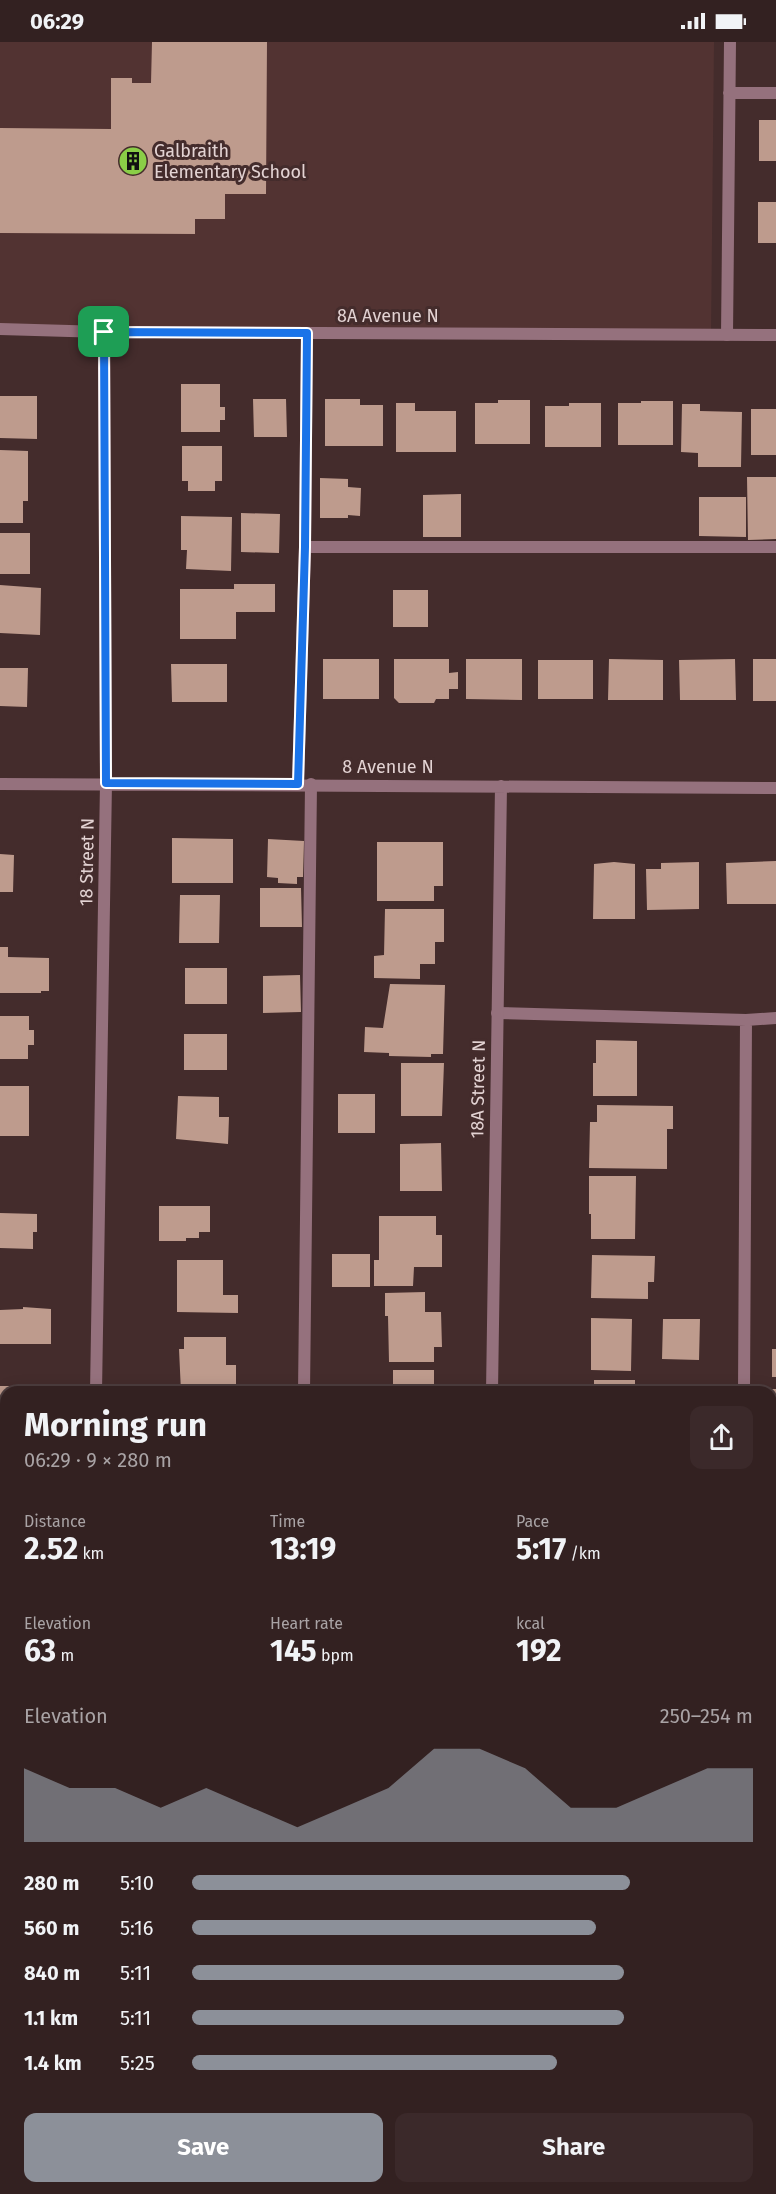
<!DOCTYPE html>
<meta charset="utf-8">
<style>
:root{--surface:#332121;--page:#3b292a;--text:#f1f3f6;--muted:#a9a3a5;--line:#4e3e3f;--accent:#8c9099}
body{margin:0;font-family:"Fira Sans",sans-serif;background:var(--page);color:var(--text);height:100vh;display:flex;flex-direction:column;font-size:22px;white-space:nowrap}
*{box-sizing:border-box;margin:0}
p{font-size:20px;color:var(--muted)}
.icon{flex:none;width:33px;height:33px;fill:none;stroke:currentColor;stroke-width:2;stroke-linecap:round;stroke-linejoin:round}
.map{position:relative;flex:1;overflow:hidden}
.side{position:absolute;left:0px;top:1344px;width:777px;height:808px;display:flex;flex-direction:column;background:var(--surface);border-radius:18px 18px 0 0;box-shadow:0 3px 15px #0003,0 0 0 2px var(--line)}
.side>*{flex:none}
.pin{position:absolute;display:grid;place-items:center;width:51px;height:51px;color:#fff;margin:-26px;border-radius:12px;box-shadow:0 3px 9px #0006}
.round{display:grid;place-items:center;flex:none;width:63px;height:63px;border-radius:12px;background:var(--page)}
.head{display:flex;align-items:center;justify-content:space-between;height:102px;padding:0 24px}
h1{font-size:33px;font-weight:700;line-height:45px}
.figures{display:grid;grid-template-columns:repeat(3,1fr);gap:9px;height:102px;padding:6px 24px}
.figures div{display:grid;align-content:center}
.figures b{font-size:30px;font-weight:700}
.figures small{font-size:16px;font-weight:400}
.figures p{font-size:16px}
.chart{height:168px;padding:12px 24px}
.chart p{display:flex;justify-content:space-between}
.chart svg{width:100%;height:108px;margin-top:6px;fill:var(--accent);opacity:.7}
.cta{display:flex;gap:12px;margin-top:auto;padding:12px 24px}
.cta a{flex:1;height:69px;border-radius:12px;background:var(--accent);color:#fff;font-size:24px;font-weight:700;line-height:69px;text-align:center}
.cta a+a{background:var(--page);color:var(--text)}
ul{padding:0 24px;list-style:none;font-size:20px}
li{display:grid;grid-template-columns:96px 72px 1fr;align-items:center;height:45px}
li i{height:15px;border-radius:8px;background:var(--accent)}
.status{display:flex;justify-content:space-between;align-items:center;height:42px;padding:0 30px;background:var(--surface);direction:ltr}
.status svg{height:16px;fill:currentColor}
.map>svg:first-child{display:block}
.built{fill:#523332}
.building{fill:#be9b8d}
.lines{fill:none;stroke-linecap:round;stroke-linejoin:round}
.service{stroke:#95717d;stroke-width:12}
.minor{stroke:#95717d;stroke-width:12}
.route-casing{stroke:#fff;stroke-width:12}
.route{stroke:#1a73e8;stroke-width:8}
.labels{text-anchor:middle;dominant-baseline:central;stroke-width:6;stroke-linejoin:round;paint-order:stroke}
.poi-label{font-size:18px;fill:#e3d3d3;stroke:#442c2c;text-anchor:start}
.street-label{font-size:18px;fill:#e3d3d3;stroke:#442c2c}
</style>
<div class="status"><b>06:29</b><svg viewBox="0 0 49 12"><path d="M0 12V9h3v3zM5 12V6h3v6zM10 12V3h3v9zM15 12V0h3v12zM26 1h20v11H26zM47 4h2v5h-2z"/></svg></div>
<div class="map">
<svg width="776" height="2152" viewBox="0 0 776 2152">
<rect width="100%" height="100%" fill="#442c2c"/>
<path class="built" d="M 0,0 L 714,0 L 711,293 L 0,285 Z"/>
<path class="building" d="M 152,0 L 267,0 L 266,152 L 225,152 L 225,177 L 195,177 L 195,192 L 0,191 L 0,86 L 111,87 L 111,36 L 132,36 L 132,41 L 151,41 Z
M 759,78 L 776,78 L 776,119 L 759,119 Z
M 758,160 L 776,160 L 776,201 L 758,201 Z
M 181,342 L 220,342 L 220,365 L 225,365 L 225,378 L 220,378 L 220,390 L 181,390 Z
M 0,354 L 37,354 L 37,397 L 0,396 Z
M 253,357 L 286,357 L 287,395 L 254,395 Z
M 325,357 L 360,357 L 360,363 L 383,363 L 383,404 L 325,404 Z
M 498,358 L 530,358 L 530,402 L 475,402 L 475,361 L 498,361 Z
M 641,359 L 673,359 L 673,403 L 618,403 L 618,361 L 641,361 Z
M 396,361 L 415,361 L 415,369 L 456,369 L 456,410 L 396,410 Z
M 569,361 L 601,361 L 601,405 L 545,405 L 545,364 L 569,364 Z
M 682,362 L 700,362 L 700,369 L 742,370 L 741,425 L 698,425 L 698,411 L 681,410 Z
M 751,367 L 776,367 L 776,413 L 751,413 Z
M 182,404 L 222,404 L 222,439 L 215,439 L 215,449 L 188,449 L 188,439 L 182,439 Z
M 0,408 L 28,409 L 28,459 L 23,459 L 23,481 L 0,481 Z
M 747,435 L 776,435 L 776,497 L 748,498 Z
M 320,436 L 348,437 L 348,445 L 361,446 L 360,474 L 348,473 L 348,476 L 320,476 Z
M 461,452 L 461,495 L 423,495 L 423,453 Z
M 699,455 L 746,455 L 746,495 L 699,494 Z
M 241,471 L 280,472 L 279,511 L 241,510 Z
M 181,474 L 232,475 L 231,529 L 186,527 L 187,508 L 181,508 Z
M 0,491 L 30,491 L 30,532 L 0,532 Z
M 234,542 L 275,542 L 275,570 L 236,570 L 236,597 L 180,597 L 180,547 L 234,547 Z
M 0,543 L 41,546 L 40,593 L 0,591 Z
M 393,548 L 428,548 L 428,585 L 393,585 Z
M 323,617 L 379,617 L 379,657 L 323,657 Z
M 394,617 L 449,617 L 449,631 L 458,630 L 458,647 L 449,647 L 449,657 L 436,657 L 434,661 L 399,661 L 394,656 Z
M 466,617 L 522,617 L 522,658 L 466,657 Z
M 609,617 L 663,618 L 663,658 L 608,658 Z
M 735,617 L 736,658 L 680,658 L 679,618 Z
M 753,617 L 776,617 L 776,659 L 753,659 Z
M 538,618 L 593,618 L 593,657 L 538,657 Z
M 171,622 L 227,622 L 227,660 L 172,660 Z
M 0,626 L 28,626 L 27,665 L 0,664 Z
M 172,796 L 233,797 L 233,841 L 172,841 Z
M 268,797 L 304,799 L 303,835 L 297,835 L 297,842 L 278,841 L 278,836 L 267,835 Z
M 377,800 L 443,800 L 443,844 L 434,844 L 434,859 L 377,859 Z
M 0,812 L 14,813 L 13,850 L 0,850 Z
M 776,819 L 776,862 L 727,862 L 726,821 Z
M 614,820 L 635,822 L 635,877 L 593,877 L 594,822 Z
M 699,820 L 699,867 L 647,868 L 646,827 L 661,827 L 661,821 Z
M 260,846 L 301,846 L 302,885 L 260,885 Z
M 180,853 L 220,853 L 219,901 L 179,901 Z
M 385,867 L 444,867 L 444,900 L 435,900 L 435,922 L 420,922 L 420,937 L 374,936 L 374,914 L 384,913 Z
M 0,905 L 8,905 L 8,915 L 49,916 L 49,949 L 41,949 L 41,951 L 0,951 Z
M 185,926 L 227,926 L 227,962 L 185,962 Z
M 300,933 L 301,970 L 263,971 L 263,934 Z
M 390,942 L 445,943 L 443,1012 L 431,1012 L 431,1015 L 389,1014 L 389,1011 L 364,1010 L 365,985 L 383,986 Z
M 0,974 L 29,974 L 29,988 L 34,988 L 34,1003 L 28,1003 L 28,1017 L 0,1017 Z
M 184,992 L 227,992 L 227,1028 L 184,1028 Z
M 596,998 L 637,999 L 637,1054 L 593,1054 L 593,1021 L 596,1021 Z
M 401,1021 L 444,1021 L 442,1074 L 401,1074 Z
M 0,1044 L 29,1044 L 29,1094 L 0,1094 Z
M 338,1052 L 375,1052 L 375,1091 L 338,1091 Z
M 178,1054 L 219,1055 L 219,1075 L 229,1075 L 228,1102 L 176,1097 Z
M 597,1063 L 673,1064 L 673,1087 L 667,1087 L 667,1127 L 589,1126 L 590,1080 L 597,1080 Z
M 441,1101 L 442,1149 L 400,1149 L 400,1102 Z
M 589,1134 L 636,1134 L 635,1197 L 591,1197 L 591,1172 L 589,1172 Z
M 159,1164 L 210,1164 L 210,1190 L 199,1190 L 199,1196 L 186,1196 L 186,1199 L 159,1199 Z
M 0,1171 L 37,1172 L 37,1190 L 33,1190 L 33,1207 L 0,1206 Z
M 379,1174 L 436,1174 L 436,1193 L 442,1193 L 442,1225 L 414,1225 L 413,1244 L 374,1244 L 374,1218 L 379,1218 Z
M 332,1212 L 370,1212 L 370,1245 L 332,1245 Z
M 592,1213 L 655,1214 L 654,1240 L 648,1240 L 648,1257 L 591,1256 Z
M 177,1218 L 223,1218 L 223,1253 L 238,1253 L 238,1271 L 177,1270 Z
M 425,1250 L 425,1270 L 441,1270 L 442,1305 L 434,1305 L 434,1320 L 389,1320 L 388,1274 L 385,1274 L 385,1251 Z
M 23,1265 L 51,1267 L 51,1302 L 0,1302 L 0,1268 L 23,1267 Z
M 591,1276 L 632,1277 L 631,1329 L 591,1328 Z
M 663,1277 L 700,1277 L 699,1318 L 662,1317 Z
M 184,1295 L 226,1295 L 226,1323 L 236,1323 L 236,1350 L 181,1350 L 179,1307 L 184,1307 Z
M 772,1307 L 776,1307 L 776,1335 L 772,1335 Z
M 393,1328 L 434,1328 L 434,1350 L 393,1350 Z
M 594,1338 L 635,1338 L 635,1350 L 594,1350 Z
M 0,1344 L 32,1344 L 32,1350 L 6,1350 L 6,1380 L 0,1380 Z
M 330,1347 L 366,1347 L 366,1350 L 330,1350 Z
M 771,1347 L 776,1347 L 776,1403 L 772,1403 Z
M 0,1419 L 6,1419 L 6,1455 L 0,1455 Z
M 0,1470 L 6,1470 L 6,1508 L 0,1508 Z
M 0,1522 L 6,1522 L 6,1555 L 0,1555 Z
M 0,1561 L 6,1561 L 6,1598 L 0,1598 Z
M 0,1734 L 6,1734 L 6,1788 L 0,1788 Z
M 771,1743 L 776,1743 L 776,1791 L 771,1791 Z
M 771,1904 L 776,1904 L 776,1943 L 771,1943 Z
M 771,1951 L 776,1951 L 776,2035 L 771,2035 Z"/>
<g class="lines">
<path class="service" d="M 729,51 L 776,51
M 727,293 L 730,0
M 305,505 L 776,505
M 298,742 L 305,505 L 307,291
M 497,971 L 746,978 L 776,976
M 304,1350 L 311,742
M 744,1350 L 746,978
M 771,1411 L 776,1411
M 0,1879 L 6,1879
M 771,1886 L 776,1886"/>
<path class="minor" d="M 0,287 L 104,290 L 776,293
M 0,742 L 776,746
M 96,1350 L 106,741 L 104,290
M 492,1350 L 501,744
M 0,1665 L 6,1665
M 771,1671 L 776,1671
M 0,2116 L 6,2116
M 771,2120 L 776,2120
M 129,2152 L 129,2146"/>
</g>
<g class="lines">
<g class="route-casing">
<path id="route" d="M 104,290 L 307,291 L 305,505 L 298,742 L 106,741 Z"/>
</g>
<use href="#route" class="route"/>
</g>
<defs>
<g id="building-disc" transform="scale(1.5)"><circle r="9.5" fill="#8ace47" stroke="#442c2c"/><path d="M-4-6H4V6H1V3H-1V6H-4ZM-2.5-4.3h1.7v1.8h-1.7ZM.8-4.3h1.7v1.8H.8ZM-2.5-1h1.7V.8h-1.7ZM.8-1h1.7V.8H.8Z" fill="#111"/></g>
</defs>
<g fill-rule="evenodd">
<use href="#building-disc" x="133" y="119"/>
</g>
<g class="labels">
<g class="poi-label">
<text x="154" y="109">Galbraith<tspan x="154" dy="21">Elementary School</tspan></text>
</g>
<g class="street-label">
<text x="388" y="274">8A Avenue N</text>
<text x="388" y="725">8 Avenue N</text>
<text transform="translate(87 820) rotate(-89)">18 Street N</text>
<text transform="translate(478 1047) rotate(-89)">18A Street N</text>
</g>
</g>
</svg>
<div class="pin" style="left:104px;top:290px;background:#1e9e55"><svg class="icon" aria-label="arrive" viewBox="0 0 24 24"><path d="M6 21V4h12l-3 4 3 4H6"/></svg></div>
<section class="side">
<div class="head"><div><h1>Morning run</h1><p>06:29 · 9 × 280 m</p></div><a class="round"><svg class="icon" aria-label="share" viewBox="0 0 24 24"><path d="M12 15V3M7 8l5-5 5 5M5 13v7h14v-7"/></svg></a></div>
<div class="figures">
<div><p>Distance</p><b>2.52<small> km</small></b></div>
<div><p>Time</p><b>13:19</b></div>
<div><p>Pace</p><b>5:17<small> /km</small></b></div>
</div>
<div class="figures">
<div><p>Elevation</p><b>63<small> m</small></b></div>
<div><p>Heart rate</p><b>145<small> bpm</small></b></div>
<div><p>kcal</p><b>192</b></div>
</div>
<div class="chart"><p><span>Elevation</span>250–254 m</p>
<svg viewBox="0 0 160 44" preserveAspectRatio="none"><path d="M0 44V14L10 22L20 22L30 30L40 22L50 30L60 38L70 30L80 22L90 6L100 6L110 14L120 30L130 30L140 22L150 14L160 14V44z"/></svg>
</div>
<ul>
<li><b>280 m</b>5:10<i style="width:78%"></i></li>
<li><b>560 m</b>5:16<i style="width:72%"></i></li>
<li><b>840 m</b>5:11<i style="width:77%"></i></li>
<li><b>1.1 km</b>5:11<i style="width:77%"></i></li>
<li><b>1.4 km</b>5:25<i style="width:65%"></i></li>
</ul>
<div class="cta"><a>Save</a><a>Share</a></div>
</section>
</div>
